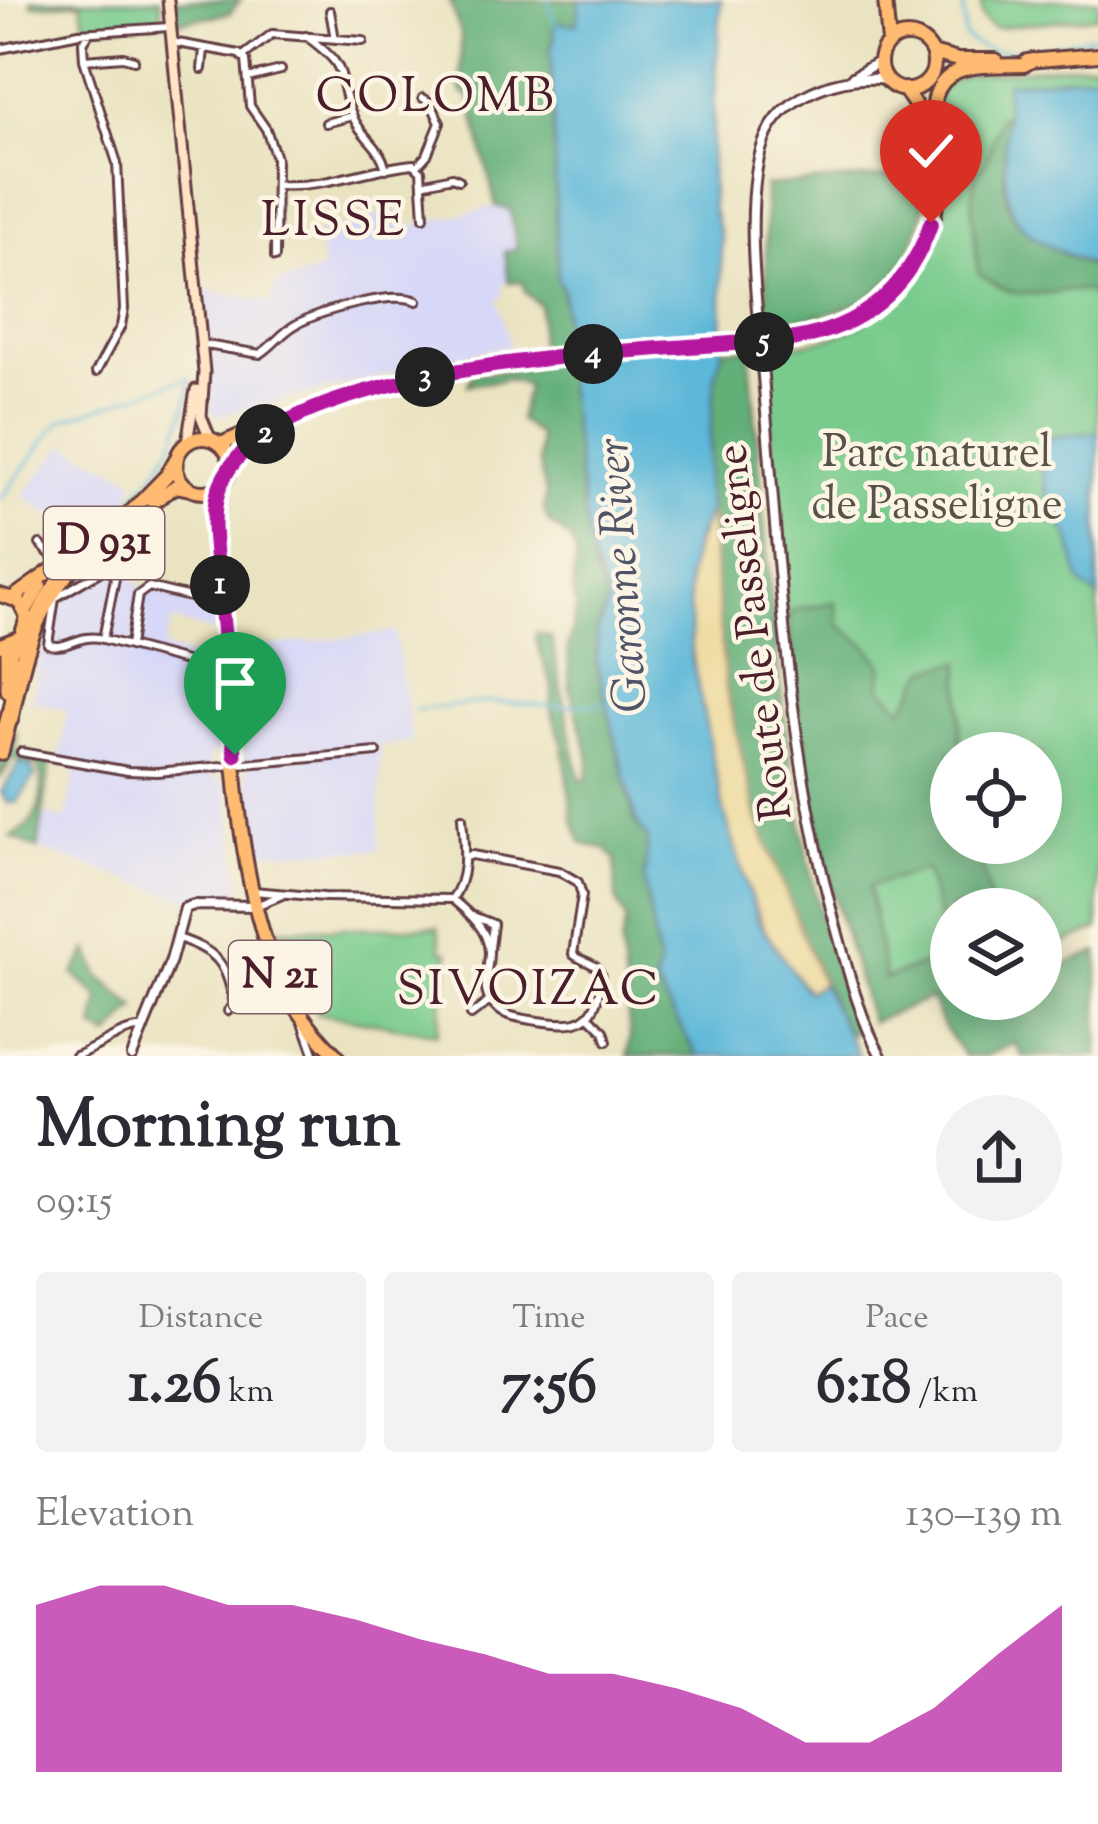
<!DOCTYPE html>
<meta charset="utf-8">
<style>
:root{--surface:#fff;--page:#f2f2f3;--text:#2b2b33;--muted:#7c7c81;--accent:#b5179e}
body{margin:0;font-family:"Sorts Mill Goudy",serif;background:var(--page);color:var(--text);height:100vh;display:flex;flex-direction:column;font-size:45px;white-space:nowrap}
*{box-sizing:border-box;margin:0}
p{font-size:39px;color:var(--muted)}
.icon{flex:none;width:66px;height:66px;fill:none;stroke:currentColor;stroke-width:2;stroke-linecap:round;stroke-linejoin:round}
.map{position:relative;height:1056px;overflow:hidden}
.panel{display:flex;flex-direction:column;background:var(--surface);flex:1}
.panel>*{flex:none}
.fabs{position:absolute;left:930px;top:732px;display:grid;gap:24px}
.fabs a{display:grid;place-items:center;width:132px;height:132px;border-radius:50%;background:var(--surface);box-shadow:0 6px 30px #0003;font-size:60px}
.pin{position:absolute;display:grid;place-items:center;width:102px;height:102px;color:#fff;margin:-123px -51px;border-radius:50% 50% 50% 0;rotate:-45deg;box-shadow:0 0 12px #0007}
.pin .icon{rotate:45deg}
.km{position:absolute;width:60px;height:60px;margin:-30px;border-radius:50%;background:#222;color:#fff;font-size:33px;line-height:60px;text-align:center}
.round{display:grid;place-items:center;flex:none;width:126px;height:126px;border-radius:63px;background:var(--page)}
.head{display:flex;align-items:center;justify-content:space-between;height:204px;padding:0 36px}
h1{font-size:66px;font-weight:700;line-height:90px}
.stats{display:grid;grid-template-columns:repeat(3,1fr);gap:18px;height:204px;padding:12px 36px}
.stats div{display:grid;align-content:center;border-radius:12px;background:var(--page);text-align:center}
.stats b{font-size:60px;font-weight:700}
.stats small{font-size:33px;font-weight:400}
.stats p{font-size:33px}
.chart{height:336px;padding:24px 36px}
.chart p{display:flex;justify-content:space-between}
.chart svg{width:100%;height:216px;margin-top:12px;fill:var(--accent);opacity:.7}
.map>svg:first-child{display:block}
.built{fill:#d7d7f8}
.green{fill:#79cb8d;stroke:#62755c;stroke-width:3;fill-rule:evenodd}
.forest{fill:#62af78;stroke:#566752;stroke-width:3;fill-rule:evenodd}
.sand{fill:#eeda9e;stroke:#9c7c64;stroke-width:3}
.water{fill:#5bb7d9;stroke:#526b82;stroke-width:3}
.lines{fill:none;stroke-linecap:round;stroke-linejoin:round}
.stream{stroke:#5bb7d9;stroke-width:3}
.minor-casing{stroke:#623c42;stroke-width:12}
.tertiary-casing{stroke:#623c42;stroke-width:14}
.secondary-casing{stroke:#623c42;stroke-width:15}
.primary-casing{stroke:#623c42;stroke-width:18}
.motorway-casing{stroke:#623c42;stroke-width:21}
.minor{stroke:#fff;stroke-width:6}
.tertiary{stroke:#fff;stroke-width:8}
.secondary{stroke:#ffe4c6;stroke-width:9}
.primary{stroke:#ffbb71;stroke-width:12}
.motorway{stroke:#ffbb71;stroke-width:15}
.primary-bridge-casing{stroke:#623c42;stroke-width:18;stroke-linecap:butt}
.primary-bridge{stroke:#ffbb71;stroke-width:12}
.route-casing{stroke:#fff;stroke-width:24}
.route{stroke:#b5179e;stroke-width:15}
.labels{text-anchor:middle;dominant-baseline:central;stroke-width:9;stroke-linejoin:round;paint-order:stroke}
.shield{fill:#fcf5e5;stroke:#7f5f63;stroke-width:3}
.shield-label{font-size:42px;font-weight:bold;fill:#4a1f2b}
.park-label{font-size:45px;fill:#585348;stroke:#fcf5e5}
.street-label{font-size:45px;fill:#4a1f2b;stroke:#fcf5e5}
.neighbourhood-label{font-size:48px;letter-spacing:3px;fill:#4a1f2b;stroke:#fcf5e5}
.water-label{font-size:48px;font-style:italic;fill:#505468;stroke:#fcf5e5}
</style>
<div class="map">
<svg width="1098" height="1056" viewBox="0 0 1098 1056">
<rect width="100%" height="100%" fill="#fcf5e5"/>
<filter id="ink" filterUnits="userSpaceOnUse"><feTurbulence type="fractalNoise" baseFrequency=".00833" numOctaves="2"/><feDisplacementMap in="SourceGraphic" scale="24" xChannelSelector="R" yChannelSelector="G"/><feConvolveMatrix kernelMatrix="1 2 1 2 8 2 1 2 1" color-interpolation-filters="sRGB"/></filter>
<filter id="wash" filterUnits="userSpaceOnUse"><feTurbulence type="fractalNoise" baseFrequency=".004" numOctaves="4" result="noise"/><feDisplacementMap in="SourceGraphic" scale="48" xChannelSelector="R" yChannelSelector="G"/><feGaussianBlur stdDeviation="2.7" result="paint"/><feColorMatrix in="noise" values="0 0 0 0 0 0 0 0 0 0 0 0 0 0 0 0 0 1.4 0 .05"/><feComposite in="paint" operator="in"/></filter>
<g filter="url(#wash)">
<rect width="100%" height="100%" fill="#eae3c1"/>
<path class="built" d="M 496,206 L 510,209 L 517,249 L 505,253 L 509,282 L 502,284 L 503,297 L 497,299 L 510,345 L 217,416 L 212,413 L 202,289 L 271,303 L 275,285 L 324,269 L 316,232 L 401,210 L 403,228 Z
M 65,444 L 136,480 L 124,504 L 113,516 L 81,535 L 23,496 Z
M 101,561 L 121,566 L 120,575 L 138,580 L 137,586 L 218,607 L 219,634 L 172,620 L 164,648 L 216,664 L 220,680 L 225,743 L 209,758 L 210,774 L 227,787 L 241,890 L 234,902 L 182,898 L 38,849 L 43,815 L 66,819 L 76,768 L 58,765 L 68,709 L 32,702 L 51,600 L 56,592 Z
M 395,632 L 412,742 L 380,746 L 379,850 L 255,852 L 235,650 Z"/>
<path class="green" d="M 31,0 L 160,0 L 162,22 L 85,27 L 81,2 L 32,5 Z
M 982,0 L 1098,0 L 1098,16 L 994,28 C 982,21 980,14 982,0 Z
M 1098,63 L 1098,929 L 1041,953 L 1041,909 L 951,909 L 951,989 L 871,1022 C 855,969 838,916 825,862 C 785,695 779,519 765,349 C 796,345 828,342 856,327 C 907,300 945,238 946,180 C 946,155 929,121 938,96 C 943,83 955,80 967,75 ZM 951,753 L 1041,753 L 1041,843 L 951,843 Z
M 438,927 L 442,951 L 449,952 L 437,1034 L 317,1013 L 318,1005 L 298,998 L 278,963 L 268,929 Z"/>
<path class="forest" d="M 174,0 L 240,0 L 230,13 L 175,22 Z
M 449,0 L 580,0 L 579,20 L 555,36 L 551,48 L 559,205 L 555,214 L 580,484 L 594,573 L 608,603 L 597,630 L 597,665 L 635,821 L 648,839 L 644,881 L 659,964 L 655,983 L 698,1056 L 628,1056 L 630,1034 L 621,945 L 626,921 L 616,900 L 615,859 L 604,848 L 582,844 L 573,819 L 563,745 L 551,710 L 553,689 L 536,639 L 536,633 L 551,637 L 578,771 L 581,780 L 587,779 L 590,758 L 570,689 L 568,648 L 577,606 L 573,596 L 576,554 L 571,539 L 549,523 L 544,509 L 546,495 L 539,463 L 539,436 L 519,420 L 527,386 L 510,379 L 468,385 L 473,374 L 533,368 L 539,352 L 540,305 L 525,292 L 522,281 L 509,282 L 505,252 L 517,249 L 510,209 L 496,206 L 470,97 L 461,92 L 461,34 Z
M 1008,115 C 997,219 1004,228 1098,270 L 1098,306 L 1089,292 L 1081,290 C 1035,292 1013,304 978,272 L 972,209 L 975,171 L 984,166 L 1000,116 Z
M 928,173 C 919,281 872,316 767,322 L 765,186 Z
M 749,348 C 764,502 771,657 799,810 C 812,884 828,961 860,1029 L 846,1035 L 785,897 L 756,816 L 725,685 L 706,485 L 715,377 L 723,349 Z
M 836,602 L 839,625 L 866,645 L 883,665 L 881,687 L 903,709 L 927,669 L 961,662 L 960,753 L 951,753 L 951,843 L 978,843 L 991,909 L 951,909 L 951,999 L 1041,999 L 1041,957 L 1048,970 L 1098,952 L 1098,1056 L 1022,1056 L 1015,1043 L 985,1056 L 964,1056 L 943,1026 L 931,998 L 871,1022 L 824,859 L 800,725 L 788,622 L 792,610 ZM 926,870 L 948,955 L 885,979 L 869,886 Z
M 17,730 L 16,752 L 50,764 L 38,849 L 11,837 C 39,823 47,796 38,766 L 13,759 L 0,778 L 0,767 Z
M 88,950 L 100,977 L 136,1008 L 109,1037 L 94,1029 L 100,999 L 74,974 Z"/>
<path class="sand" d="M 710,511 L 725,685 L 756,816 L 822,984 L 809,991 C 736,937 685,670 688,581 C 689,556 700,533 710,511 Z"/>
<path class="water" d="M 580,0 L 721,0 L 711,157 L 712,208 L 721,237 L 723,349 L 715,377 L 706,485 L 710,510 L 695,542 L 688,578 L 692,658 L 724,812 L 758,921 L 804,988 L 809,991 L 822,984 L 859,1056 L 698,1056 L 655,983 L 659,964 L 644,881 L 648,839 L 636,821 L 597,665 L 597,630 L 608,604 L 589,549 L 567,384 L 563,290 L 558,280 L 551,48 L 555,41 L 554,23 L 577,24 Z
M 1098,74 L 1098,268 C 1074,257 1044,247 1024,228 C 994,199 1008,122 1006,83 Z
M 1098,432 L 1098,598 L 1080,582 L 1069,536 L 1051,512 L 1039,457 L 1051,437 Z
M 19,764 L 29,764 L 35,776 L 17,802 L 7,803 L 1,792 Z"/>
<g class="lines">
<path class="stream" d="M 548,0 L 555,24
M 963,0 L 965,37 C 995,66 1061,43 1098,35
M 0,500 L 60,421 L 188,378 L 191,382 C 177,468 133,503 66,551
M 416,710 L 487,702 L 554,706 L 605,704"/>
</g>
</g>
<g filter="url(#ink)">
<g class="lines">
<g class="minor-casing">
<path id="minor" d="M 330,11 L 335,39
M 90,32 L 83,43 L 84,60 L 117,163 L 124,309 L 121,326 L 96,372
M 306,36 C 356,73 333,72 354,119 C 364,140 379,143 386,169
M 172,42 L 239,54 L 246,60 L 250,106 L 266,129 L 276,158 L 275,257
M 0,49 L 79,33 L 169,27
M 243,56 L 272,34 L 363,41
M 84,60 L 123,57 L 134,60
M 202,69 L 204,49
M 248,78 L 281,70
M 326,123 L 352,116
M 418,165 L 427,155 L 440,123 L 431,103 L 423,98
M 422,184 L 452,177 L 459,180
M 279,185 C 328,188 367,168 414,164 L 421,171 L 424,217
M 200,344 L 260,354 C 273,346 282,332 297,324 C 321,311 392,290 417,301
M 40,544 L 59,563
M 103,639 L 115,578 L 108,567 L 55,598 L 48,644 C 66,652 79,632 103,639 L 227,672
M 130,645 L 138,595 L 149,587 L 218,604
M 21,752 L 128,771 L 157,772 L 377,752
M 253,891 L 324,897 L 452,899 C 469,877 464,844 462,818
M 452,899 C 469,913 488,929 489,952 C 489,975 476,997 502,1012 C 512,1018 526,1019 538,1021 C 566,1025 591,1028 598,996 C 600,987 604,976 597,968 C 590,961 580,961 573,954 L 582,895 L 578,882 L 559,871 L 472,855 L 465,857
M 256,906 L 282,895
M 473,916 L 493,924 L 490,948
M 178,938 C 219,952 226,963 234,1005 L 228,1011
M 471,1015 L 490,1001
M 589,1016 L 604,1031 L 607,1041
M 304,1025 L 315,1056
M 75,1056 C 94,1050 125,1027 141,1029"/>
</g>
<g class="tertiary-casing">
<path id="tertiary" d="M 851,78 L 880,61
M 132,1056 L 171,960 L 185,908 L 194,905 L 255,906
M 881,1056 C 859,1016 848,971 836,927 C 786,748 779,561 763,376 C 758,315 740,186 768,132 C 789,92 844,74 886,80"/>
</g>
<g class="secondary-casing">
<path id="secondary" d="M 168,0 L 204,372 L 201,416 L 210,438
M 187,442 L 196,390"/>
</g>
<g class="primary-casing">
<path id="primary" d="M 885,0 L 889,43
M880 63a27 27 0 1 1 54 0a27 27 0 1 1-54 0Z
M 932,53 L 958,60 L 996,60
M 1027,61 L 1098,55
M 904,89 L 915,105 L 930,154
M 780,340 C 878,331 943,262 939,161 C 937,133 922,95 951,75 C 967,63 1004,66 1024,65 L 1033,60
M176 465a27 27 0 1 1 54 0a27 27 0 1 1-54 0Z
M 221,444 L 269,423
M 230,464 C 285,400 439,368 522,360
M 221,485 C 206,521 220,591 224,631 C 233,735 234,849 268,949 C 282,990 306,1026 337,1056
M 153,502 L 176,486 L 190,489
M 0,595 L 19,601 L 27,617 L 21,637 L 0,645
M 14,597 L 127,516 L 167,475 L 176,459
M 26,610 L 40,586"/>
</g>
<g class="motorway-casing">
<path id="motorway" d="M 9,690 L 9,651 L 15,642
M 10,719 C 21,661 34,602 79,560
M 0,752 L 10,714"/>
</g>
<use href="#minor" class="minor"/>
<use href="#tertiary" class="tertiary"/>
<use href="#secondary" class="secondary"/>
<use href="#primary" class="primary"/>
<use href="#motorway" class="motorway"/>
<g class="primary-bridge-casing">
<path id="primary-bridge" d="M 522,360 L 780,340"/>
</g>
<use href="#primary-bridge" class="primary-bridge"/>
</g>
</g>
<g class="lines" filter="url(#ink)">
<g class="route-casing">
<path id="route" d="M 235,755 C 230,700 225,646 220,592 C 218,561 209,522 218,492 C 259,354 670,351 793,339 C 861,328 909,289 931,223"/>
</g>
<use href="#route" class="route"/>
</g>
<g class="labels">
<g class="shield">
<rect x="44" y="507" width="120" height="72" rx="9"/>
<rect x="229" y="941" width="102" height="72" rx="9"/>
</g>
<g class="shield-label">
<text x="104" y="543">D 931</text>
<text x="280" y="977">N 21</text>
</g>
<g class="park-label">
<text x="937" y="455">Parc naturel<tspan x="937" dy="52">de Passeligne</tspan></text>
</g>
<g class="street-label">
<text transform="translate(757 632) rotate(-97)">Route de Passeligne</text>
</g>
<g class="neighbourhood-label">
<text x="436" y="99">COLOMB</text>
<text x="334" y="223">LISSE</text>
<text x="529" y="992">SIVOIZAC</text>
</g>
<g class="water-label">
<text transform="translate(625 575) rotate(-94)">Garonne River</text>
</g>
</g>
</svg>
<div class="fabs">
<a><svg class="icon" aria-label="locate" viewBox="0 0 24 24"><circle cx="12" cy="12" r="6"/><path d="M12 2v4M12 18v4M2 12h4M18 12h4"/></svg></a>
<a><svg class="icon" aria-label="layers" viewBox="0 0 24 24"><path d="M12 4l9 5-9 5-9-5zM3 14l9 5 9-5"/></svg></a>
</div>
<div class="pin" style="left:235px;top:755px;background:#1e9e55"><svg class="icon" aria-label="arrive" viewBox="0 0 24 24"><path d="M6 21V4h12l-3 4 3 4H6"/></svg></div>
<div class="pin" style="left:931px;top:223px;background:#d93025"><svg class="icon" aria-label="check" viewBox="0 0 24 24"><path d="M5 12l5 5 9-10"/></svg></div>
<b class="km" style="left:220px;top:585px">1</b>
<b class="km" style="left:265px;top:434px">2</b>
<b class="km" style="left:425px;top:377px">3</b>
<b class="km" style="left:593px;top:354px">4</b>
<b class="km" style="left:764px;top:342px">5</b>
</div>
<section class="panel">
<div class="head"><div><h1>Morning run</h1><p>09:15</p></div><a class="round"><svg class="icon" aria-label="share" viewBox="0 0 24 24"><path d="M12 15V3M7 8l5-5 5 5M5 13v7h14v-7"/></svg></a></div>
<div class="stats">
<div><p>Distance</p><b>1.26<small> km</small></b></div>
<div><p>Time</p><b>7:56</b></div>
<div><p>Pace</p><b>6:18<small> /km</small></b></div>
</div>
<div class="chart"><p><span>Elevation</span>130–139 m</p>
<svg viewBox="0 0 160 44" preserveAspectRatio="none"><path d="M0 44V10L10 6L20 6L30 10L40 10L50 13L60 17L70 20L80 24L90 24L100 27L110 31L120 38L130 38L140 31L150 20L160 10V44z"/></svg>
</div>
</section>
